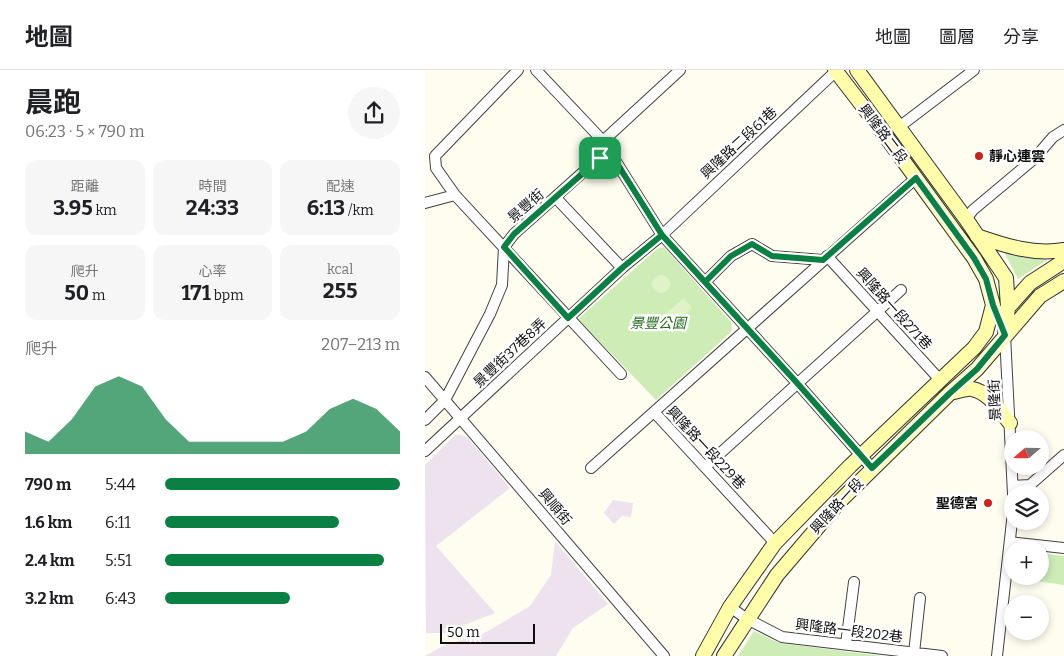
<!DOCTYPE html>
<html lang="zh-TW">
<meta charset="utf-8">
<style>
:root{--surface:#fff;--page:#f6f6f6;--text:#202124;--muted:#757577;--line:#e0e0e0;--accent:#0b8043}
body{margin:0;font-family:Bitter,"Noto Sans TC",serif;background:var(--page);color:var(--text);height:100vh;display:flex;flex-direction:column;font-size:19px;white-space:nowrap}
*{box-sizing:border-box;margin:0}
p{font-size:16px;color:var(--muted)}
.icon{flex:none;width:28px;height:28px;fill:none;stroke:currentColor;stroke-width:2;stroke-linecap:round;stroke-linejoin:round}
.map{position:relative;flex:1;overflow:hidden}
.sheet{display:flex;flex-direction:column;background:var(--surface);width:425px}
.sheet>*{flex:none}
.needle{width:32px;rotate:250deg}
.buttons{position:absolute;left:579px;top:360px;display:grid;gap:10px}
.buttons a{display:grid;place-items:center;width:45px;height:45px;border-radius:50%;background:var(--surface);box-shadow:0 2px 8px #0003;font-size:25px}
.scale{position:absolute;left:15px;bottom:12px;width:95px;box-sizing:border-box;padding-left:5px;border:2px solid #0e0e0e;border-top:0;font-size:14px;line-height:18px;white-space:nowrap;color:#0e0e0e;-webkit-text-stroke:4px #fff;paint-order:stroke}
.pin{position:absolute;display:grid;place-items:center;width:42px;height:42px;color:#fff;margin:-21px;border-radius:10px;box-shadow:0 2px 8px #0006}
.round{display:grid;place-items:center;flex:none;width:52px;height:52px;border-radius:26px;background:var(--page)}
.overview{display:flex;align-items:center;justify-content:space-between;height:85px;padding:0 25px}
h1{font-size:28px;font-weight:700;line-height:38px}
.figures{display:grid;grid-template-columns:repeat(3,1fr);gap:8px;height:85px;padding:5px 25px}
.figures div{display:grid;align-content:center;border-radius:12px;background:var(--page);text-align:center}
.figures b{font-size:21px;font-weight:700}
.figures small{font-size:14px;font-weight:400}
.figures p{font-size:14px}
.chart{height:140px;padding:10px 25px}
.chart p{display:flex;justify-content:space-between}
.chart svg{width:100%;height:90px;margin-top:5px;fill:var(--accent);opacity:.7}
ul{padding:0 25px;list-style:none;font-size:16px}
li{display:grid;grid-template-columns:80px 60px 1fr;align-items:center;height:38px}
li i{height:12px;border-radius:6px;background:var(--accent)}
header{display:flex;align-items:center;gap:30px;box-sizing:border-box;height:70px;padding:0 25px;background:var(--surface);border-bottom:1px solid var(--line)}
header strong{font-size:24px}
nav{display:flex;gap:28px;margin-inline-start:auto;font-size:18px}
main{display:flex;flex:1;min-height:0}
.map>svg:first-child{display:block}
.industrial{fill:#ede2ed}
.green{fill:#cdecb6}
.pitch{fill:#e0f3c8}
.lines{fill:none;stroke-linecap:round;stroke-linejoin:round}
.street-casing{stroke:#414141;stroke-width:12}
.secondary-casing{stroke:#303030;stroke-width:16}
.street{stroke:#fff;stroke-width:10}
.secondary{stroke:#fffdaa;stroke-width:14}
.route-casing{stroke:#fff;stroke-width:10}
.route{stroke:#0b8043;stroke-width:6}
.poi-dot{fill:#c7241d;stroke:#fff;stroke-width:2}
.labels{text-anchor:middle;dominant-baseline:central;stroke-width:5;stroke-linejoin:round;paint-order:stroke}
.street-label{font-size:14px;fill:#0e0e0e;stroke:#fff}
.poi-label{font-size:14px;font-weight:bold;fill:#0e0e0e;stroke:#fff;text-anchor:start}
.park-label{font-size:14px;font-style:italic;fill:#236a1a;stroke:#fff}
</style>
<header>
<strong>地圖</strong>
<nav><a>地圖</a><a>圖層</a><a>分享</a></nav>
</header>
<main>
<section class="sheet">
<div class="overview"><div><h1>晨跑</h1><p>06:23 · 5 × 790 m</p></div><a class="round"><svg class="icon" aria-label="share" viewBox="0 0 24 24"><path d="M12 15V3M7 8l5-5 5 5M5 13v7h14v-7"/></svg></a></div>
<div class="figures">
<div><p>距離</p><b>3.95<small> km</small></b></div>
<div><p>時間</p><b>24:33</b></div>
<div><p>配速</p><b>6:13<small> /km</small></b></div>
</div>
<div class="figures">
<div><p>爬升</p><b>50<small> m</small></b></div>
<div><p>心率</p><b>171<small> bpm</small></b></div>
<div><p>kcal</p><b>255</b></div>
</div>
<div class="chart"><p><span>爬升</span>207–213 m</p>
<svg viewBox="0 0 160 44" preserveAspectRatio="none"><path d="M0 44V33L10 38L20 27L30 11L40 6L50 11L60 27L70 38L80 38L90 38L100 38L110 38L120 33L130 22L140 17L150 22L160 33V44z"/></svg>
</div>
<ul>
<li><b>790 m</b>5:44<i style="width:100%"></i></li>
<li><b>1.6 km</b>6:11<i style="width:74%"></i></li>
<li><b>2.4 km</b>5:51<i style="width:93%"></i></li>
<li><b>3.2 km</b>6:43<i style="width:53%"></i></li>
</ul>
</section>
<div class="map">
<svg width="639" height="586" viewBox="0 0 639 586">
<rect width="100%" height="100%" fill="#fffdef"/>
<path class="industrial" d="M 30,365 L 37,365 L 43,368 L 85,418 L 11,476 L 70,543 L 19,563 L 1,563 L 0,395 Z
M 188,430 L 208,433 L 206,447 L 197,446 L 189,454 L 179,443 Z
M 130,471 L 183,534 L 148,558 L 131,586 L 0,586 L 22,574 L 58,564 L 105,536 L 126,505 Z"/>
<path class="green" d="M 239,177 L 306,252 L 307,261 L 231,330 L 153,249 L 232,179 Z
M 579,182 L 596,187 L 622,190 L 593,209 Z
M 615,483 L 639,486 L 639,515 L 593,508 L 593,506 L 615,506 Z
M 329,561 L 354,573 L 457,586 L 313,586 Z"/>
<path class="pitch" d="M227 214a9 9 0 1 1 18 0a9 9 0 1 1-18 0Z
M 259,228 L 267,238 L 247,255 L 239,245 Z"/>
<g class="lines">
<g class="street-casing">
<path id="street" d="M 93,0 L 10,86 L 11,98 L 30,125 L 196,304
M 111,0 L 178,71 L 237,165 L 373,314 L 447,398
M 474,57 L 549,0
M 131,128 L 197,198
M 0,133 L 30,125
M 541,149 L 548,140 L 609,89 L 628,67 L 639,60
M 402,186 L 516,311
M 280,212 L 306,186 L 327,174 L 347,186 L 398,190
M 580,265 L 588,424
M 0,307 L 239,586
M 229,342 L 350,473
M 0,350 L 20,330 L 65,244 L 77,215 L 79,177 L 89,164 L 175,87 L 178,71 L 255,0
M 0,381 L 197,198 L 237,165 L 411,1
M 280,397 L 476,220
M 166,398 L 491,108
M 588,416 L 605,415 L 639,385
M 585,472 L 639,478
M 305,537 L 322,549 L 357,567 L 517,586
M 421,574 L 429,512
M 489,583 L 495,528
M 572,586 L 588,442"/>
</g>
<g class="secondary-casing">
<path id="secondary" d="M 432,0 L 541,149 L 581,208 L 583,237 L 580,265
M 552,166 C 581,176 608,185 639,180
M 581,240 L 605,213 L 639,191
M 528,322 C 534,321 542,318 547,319 C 564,322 575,341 585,353
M 278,586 L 305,537 L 350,473 L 425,396 L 549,278 L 561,262 L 568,235 L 561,209 L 549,188 L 456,60 L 410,0
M 299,586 L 352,505 L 416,430 L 525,323 L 552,299 L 615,226 L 639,211"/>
</g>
<use href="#street" class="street"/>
<use href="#secondary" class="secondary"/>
</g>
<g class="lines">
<g class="route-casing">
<path id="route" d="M 175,88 L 89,164 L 79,177 L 143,248 L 197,198 L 237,165 L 373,314 L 447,398 L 525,323 L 552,299 L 580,265 L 568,235 L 561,209 L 549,188 L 491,108 L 398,190 L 347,186 L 327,174 L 306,186 L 280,212 L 237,165 L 178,71 L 175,88"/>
</g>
<use href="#route" class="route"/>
</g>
<g class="poi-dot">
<circle cx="554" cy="86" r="5"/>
<circle cx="563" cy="433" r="5"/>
</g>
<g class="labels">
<g class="street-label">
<text transform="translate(458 64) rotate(53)">興隆路二段</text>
<text transform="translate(314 73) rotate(-43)">興隆路二段61巷</text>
<text transform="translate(101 136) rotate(-41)">景豐街</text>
<text transform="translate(469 239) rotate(48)">興隆路一段271巷</text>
<text transform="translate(85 283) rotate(-43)">景豐街37巷8弄</text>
<text transform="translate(570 330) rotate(-93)">景隆街</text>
<text transform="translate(281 378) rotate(47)">興隆路一段229巷</text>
<text transform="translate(412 436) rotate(-47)">興隆路一段</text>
<text transform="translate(130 437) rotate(50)">興順街</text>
<text transform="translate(424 561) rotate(7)">興隆路一段202巷</text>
</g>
<g class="poi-label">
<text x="564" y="86">靜心連雲</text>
<text x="553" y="433" text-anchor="end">聖德宮</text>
</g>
<g class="park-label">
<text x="233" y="253">景豐公園</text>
</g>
</g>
</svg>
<div class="buttons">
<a><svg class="needle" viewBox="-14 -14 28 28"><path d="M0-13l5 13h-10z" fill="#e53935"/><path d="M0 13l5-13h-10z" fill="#757577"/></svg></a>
<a><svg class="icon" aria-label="layers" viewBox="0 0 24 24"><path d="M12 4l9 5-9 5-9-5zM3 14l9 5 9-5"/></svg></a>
<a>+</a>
<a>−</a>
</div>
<div class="scale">50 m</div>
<div class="pin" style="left:175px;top:88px;background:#1e9e55"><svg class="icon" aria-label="arrive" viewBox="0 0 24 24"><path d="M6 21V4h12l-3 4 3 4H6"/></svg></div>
</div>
</main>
